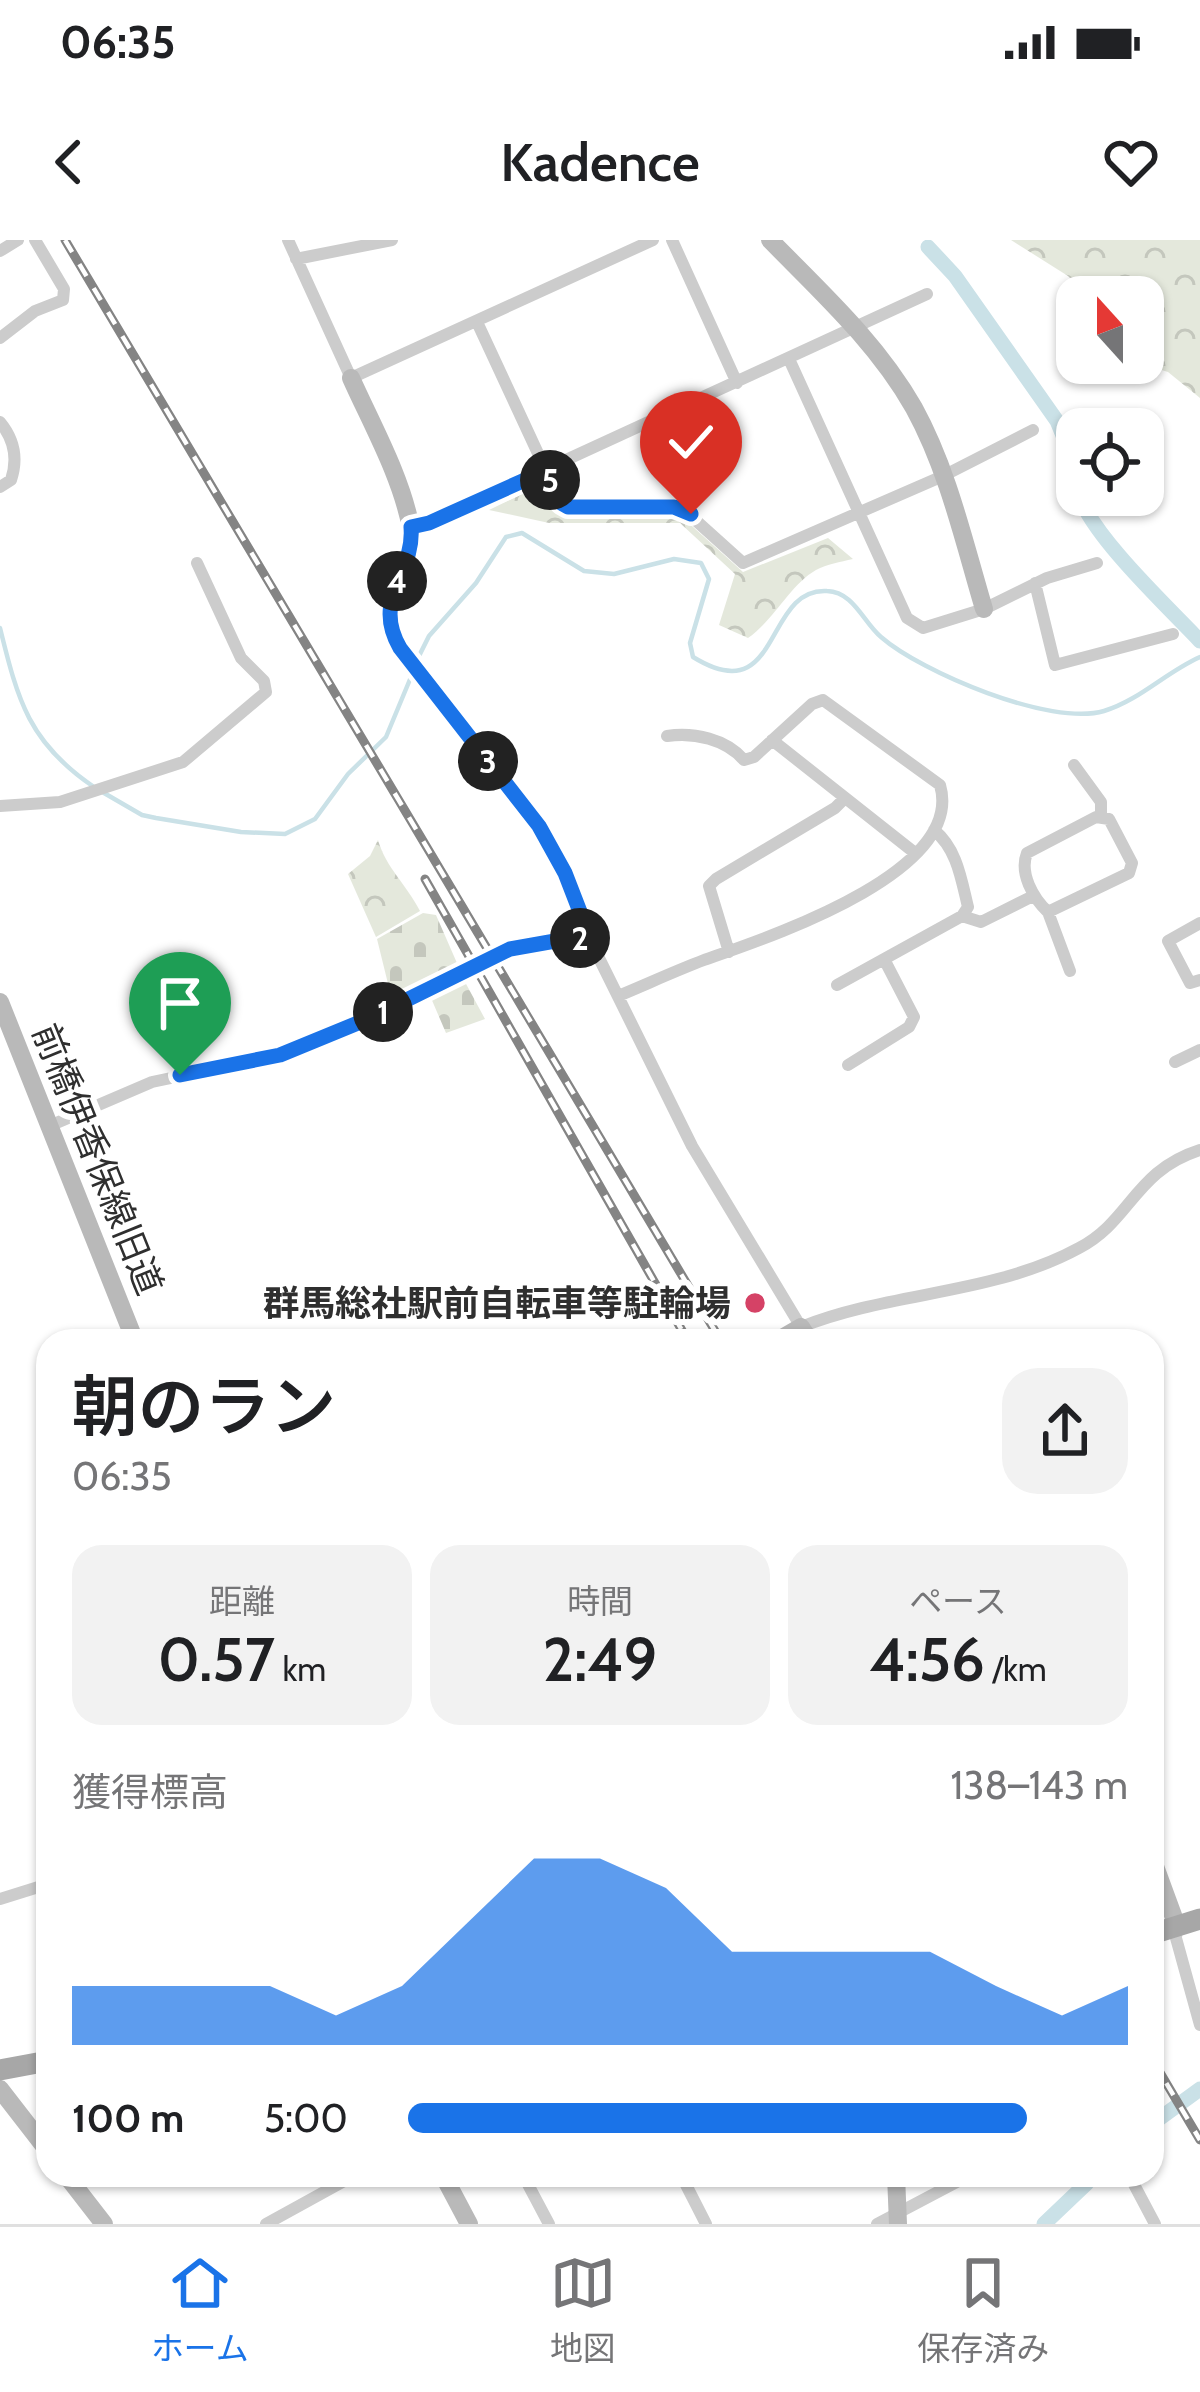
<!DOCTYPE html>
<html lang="ja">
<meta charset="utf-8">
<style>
:root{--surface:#fff;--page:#f2f2f2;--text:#202124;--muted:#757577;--line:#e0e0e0;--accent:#1a73e8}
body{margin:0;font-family:Cabin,"Noto Sans JP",sans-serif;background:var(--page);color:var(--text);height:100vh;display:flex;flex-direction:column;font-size:45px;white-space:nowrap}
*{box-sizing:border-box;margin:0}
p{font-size:39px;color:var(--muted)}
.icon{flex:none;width:66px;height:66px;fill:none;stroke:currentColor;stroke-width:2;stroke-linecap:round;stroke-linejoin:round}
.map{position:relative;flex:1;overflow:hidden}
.drawer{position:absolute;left:36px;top:1089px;width:1128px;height:858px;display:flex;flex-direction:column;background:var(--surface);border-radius:36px;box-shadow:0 3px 9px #0004}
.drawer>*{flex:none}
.needle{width:78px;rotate:339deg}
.controls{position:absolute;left:1056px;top:36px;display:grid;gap:24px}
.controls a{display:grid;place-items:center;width:108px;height:108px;border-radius:24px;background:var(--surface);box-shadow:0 3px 9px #0004;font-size:60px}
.pin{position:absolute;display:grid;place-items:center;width:102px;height:102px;color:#fff;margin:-123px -51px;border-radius:50% 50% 50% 0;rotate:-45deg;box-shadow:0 0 12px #0007}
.pin .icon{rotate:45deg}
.km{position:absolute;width:60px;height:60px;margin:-30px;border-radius:50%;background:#222;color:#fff;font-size:33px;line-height:60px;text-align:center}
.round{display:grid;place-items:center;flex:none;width:126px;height:126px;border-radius:36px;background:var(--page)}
.overview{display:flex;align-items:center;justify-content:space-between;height:204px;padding:0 36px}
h1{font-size:66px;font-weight:600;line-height:90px}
.metrics{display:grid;grid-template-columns:repeat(3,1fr);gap:18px;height:204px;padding:12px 36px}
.metrics div{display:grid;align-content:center;border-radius:30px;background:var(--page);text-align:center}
.metrics b{font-size:60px;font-weight:600}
.metrics small{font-size:33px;font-weight:400}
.metrics p{font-size:33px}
.chart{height:336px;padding:24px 36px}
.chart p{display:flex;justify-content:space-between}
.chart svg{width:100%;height:216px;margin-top:12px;fill:var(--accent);opacity:.7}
ul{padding:0 36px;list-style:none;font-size:39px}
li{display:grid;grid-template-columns:192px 144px 1fr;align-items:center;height:90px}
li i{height:30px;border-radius:15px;background:var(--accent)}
.status{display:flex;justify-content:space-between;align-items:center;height:84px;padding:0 60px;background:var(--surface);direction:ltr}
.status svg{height:33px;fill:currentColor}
header{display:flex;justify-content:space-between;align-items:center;height:156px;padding:0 36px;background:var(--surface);font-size:54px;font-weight:600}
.tab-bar{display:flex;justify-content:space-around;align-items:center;height:168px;border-top:3px solid var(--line);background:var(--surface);font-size:33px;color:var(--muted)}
.tab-bar a{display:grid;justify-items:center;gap:6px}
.tab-bar .on{color:var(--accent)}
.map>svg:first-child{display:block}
.forest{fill:url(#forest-crowns)}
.cemetery{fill:url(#cemetery-stones)}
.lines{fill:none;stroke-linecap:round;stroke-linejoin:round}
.stream{stroke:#cae1e7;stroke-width:4.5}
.canal{stroke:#cae1e7;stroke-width:15}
.street{stroke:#ccc;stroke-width:12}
.secondary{stroke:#b9b9b9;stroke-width:18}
.primary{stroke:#a7a7a7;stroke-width:21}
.rail-casing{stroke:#848484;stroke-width:9}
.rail{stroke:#fff;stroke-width:4.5;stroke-dasharray:14;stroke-linecap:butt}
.route-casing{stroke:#fff;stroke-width:24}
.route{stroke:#1a73e8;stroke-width:15}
.poi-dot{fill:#d54266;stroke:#fff;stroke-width:4.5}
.labels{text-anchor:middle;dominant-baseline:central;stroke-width:12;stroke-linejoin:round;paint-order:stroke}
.street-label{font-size:36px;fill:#2f2f2f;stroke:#fff}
.poi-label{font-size:36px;font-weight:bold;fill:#2f2f2f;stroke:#fff;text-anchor:end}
</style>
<div class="status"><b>06:35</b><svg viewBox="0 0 49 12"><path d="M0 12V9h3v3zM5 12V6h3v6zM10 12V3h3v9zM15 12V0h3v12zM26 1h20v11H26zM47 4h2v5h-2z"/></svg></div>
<header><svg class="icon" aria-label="back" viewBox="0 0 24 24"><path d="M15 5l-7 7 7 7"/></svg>Kadence<svg class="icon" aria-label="heart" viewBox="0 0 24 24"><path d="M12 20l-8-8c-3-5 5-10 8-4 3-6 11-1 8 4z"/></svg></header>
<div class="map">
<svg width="1200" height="1984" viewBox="0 0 1200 1984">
<defs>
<pattern id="forest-crowns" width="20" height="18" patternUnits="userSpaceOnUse" patternTransform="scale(3)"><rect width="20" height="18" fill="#e4e8dc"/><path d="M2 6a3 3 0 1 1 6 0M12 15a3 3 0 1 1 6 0" fill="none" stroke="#c4c7bd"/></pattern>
<pattern id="cemetery-stones" width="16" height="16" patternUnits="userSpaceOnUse" patternTransform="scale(3)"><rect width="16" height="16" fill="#e4e8dc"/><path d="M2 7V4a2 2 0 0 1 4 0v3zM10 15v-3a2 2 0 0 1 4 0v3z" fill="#c4c7bd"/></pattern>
</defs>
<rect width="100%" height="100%" fill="#fff"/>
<path class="forest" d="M 1011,0 L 1200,0 L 1200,158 L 1168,132 L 1139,123 L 1143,123 L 1143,57 L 1089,57 L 1068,36 Z
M 540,245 L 548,248 L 559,272 L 566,276 L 682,277 L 743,332 L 828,298 L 853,319 C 840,322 827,324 816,330 C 790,345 774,380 748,398 L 719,385 L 735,334 L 680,283 L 549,283 L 489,270 Z
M 378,600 C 386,628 407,645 420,671 L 376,697 L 348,634 L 370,616 Z"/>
<path class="cemetery" d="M 423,673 L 436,675 L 460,730 L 393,764 L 377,699 Z
M 465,742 L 485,779 L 446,793 L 431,758 Z"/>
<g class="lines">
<path class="stream" d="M 0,388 C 18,461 29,503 94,547
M 417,420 L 429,396 L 476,343 L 506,297 L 522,293 L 584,331 L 614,334 L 674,319 L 701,323 L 709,339 L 690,403 L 693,417 C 782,472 763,347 827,351 C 854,352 863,382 881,397 C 921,432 1051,487 1104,471 C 1140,460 1166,432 1200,417
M 104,553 L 142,575 L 156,578 L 241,592 L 285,594 L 315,579 L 348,534 L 386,497 L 411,437"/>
<path class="canal" d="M 928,7 L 955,36 L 1057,181 L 1069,210 L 1077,247
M 1079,255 C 1093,297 1168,367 1200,401
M 1152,1884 L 1200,1849
M 1044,1984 L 1087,1943"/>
<path class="street" d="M 288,0 L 351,138 L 653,0
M 672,0 L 737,143
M 0,11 L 18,0
M 296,19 L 392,0
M 477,82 L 561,263 L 572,267 L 682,268 L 743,323 L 943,236 L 1033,190
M 0,98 L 35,71 L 63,60 L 64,49 L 35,0
M 789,119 L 907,378 L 923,388 L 984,369 L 1047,338 L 1097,323
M 0,182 C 14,199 18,219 11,240 L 0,247
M 411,287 L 429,283 L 927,54
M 1035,343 L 1055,425 L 1173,394
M 444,465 L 552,607 L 597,714 L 692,906 L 801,1087 C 891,1051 993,1055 1079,1008 C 1131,981 1134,931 1200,910
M 772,500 L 915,613
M 1074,525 L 1101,562 L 1101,578
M 0,566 L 60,562 L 183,522 L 266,452 L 264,441 L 241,418 L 197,323
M 1096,577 L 1109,579 L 1132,623 L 1129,633 L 1048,672 C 1033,658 1019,633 1027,613 Z
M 1048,672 L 1070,731
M 962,676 L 981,682 L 1033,656
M 1200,683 L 1168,701 L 1190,743 L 1200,740
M 729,712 L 709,646 L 716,639 L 835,568 L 845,558
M 837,745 L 962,676 L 968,667 C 961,638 957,609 934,590
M 618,756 C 647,744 675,731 704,720 C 766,698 966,633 940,545 L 823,460 L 812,464 L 754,517 L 744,520 C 726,499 694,492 667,496
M 1175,822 L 1200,810
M 848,825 L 909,787 L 914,777 L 884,719
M 47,887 L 152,842 L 280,815 L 370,778 L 510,709 L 589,695
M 0,1659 L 48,1644
M 1177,1686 L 1176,1698 L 1200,1785
M 523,1935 L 549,1984
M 681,1935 L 706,1984
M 1129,1935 L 1155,1984
M 266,1984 L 355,1935
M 877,1984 L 970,1935"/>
<path class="secondary" d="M 770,0 C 822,53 877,103 914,168 C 948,230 964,302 984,369
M 351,138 C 372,185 401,236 411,288 C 414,303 406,318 400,333 C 376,395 407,419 444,465
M 0,762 L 135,1101
M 777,1101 L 801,1087 L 810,1101
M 1152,1618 L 1177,1686
M 0,1849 L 48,1911
M 66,1935 L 104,1984
M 443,1935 L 469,1984
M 896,1935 L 898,1984"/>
<path class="primary" d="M 1152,1694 L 1200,1679
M 0,1830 L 48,1821"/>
<g class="rail-casing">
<path id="rail" d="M 65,0 L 721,1101
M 425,639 L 688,1101
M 1152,1819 L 1200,1900"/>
</g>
<use href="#rail" class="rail"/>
</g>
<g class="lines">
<g class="route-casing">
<path id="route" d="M 180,835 L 280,815 L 370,778 L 510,709 L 589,695 L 565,633 L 539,586 L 400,408 C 371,358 415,334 411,287 L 429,283 L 545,231 L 561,263 L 568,267 L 674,267 L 691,274"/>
</g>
<use href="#route" class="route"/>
</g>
<circle class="poi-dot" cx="755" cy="1063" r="12"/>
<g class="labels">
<g class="street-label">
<text transform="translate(98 919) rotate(68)">前橋伊香保線旧道</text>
</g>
<g class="poi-label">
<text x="731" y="1063">群馬総社駅前自転車等駐輪場</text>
</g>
</g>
</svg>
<div class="controls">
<a><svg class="needle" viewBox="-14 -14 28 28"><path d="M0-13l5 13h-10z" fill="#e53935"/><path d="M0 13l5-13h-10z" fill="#757577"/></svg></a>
<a><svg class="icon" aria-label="locate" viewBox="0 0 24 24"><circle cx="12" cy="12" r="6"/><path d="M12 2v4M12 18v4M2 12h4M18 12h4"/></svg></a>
</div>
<div class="pin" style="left:180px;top:835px;background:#1e9e55"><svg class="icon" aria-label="arrive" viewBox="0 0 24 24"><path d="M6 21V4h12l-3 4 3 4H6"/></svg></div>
<div class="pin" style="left:691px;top:274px;background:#d93025"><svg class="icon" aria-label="check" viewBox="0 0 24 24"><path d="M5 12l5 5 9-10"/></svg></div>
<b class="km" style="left:383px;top:772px">1</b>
<b class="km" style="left:580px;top:698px">2</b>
<b class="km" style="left:488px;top:521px">3</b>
<b class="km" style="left:397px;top:341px">4</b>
<b class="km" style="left:550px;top:240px">5</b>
<section class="drawer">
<div class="overview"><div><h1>朝のラン</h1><p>06:35</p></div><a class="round"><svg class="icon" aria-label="share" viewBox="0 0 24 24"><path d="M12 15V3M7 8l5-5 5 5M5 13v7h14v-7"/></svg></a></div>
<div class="metrics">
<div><p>距離</p><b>0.57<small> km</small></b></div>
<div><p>時間</p><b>2:49</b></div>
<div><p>ペース</p><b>4:56<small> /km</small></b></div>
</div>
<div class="chart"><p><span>獲得標高</span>138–143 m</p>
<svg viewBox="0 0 160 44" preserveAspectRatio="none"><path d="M0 44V32L10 32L20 32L30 32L40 38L50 32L60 19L70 6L80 6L90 12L100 25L110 25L120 25L130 25L140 32L150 38L160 32V44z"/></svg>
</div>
<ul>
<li><b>100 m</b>5:00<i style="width:86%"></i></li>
</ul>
</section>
</div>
<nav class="tab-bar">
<a class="on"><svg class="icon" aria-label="home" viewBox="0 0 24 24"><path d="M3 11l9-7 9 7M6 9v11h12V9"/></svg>ホーム</a>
<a><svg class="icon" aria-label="map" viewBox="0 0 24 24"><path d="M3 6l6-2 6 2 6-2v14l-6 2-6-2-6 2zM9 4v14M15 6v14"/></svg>地図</a>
<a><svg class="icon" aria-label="saved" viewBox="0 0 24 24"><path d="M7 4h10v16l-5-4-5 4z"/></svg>保存済み</a>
</nav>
